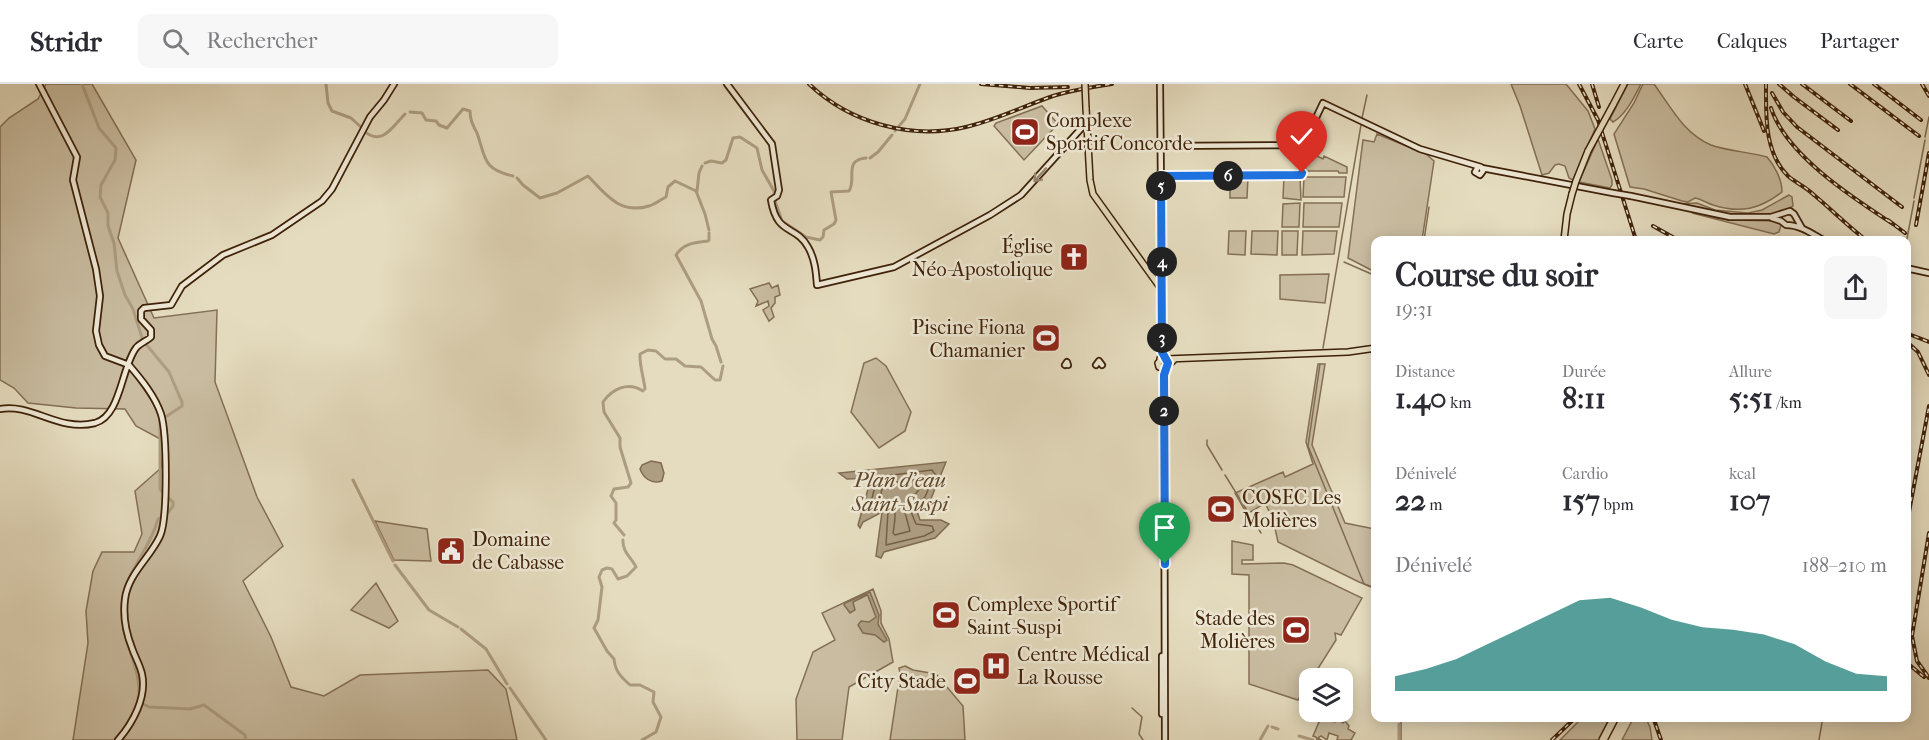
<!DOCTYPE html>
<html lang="fr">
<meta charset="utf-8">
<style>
:root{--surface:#fff;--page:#f7f7f7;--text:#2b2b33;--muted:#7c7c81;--line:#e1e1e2;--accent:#0f766e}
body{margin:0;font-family:"IM FELL French Canon",serif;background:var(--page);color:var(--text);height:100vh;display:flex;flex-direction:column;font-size:22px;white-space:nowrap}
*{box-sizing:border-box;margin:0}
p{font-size:20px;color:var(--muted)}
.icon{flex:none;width:33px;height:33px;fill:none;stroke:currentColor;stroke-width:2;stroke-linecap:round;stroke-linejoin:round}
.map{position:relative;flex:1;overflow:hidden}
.side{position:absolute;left:1371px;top:152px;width:540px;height:486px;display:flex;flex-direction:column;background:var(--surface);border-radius:12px;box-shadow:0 3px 15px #0003}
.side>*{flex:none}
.buttons{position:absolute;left:1299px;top:584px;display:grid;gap:12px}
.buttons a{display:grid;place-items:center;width:54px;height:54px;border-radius:12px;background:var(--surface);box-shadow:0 3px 15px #0003;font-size:30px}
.pin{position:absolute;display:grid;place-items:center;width:51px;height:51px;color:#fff;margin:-62px -26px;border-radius:50% 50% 50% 0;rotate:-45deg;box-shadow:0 0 6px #0007}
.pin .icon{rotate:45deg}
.km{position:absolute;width:30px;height:30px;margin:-15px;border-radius:50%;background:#222;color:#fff;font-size:16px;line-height:30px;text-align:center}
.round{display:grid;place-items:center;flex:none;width:63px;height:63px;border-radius:12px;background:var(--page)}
.head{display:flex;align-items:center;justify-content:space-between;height:102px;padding:0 24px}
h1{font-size:33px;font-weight:700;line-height:45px}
.stats{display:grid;grid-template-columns:repeat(3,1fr);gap:9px;height:102px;padding:6px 24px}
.stats div{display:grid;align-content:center}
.stats b{font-size:30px;font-weight:700}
.stats small{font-size:16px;font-weight:400}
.stats p{font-size:16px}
.chart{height:168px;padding:12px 24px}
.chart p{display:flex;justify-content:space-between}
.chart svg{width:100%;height:108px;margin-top:6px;fill:var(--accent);opacity:.7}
header{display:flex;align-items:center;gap:36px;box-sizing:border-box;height:84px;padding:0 30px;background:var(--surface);border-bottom:2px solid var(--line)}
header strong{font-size:28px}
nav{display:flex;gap:33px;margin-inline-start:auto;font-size:21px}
.search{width:420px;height:54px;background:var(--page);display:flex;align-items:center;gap:15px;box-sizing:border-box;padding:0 21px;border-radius:12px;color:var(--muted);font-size:22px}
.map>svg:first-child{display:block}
.green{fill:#c9bca0;stroke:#846f54;stroke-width:1.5}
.water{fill:#ad9d81;stroke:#816c51;stroke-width:1.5}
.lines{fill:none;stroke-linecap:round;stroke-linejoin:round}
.shore{stroke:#766045;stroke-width:1.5}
.stream{stroke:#816c51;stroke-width:1.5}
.canal{stroke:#ad9d81;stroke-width:3}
.secondary-casing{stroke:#3f2209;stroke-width:8}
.primary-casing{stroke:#3f2209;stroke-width:8}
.highway-casing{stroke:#3f2209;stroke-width:10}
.secondary{stroke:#eee8d5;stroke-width:4.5}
.primary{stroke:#e5dcbf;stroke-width:5}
.highway{stroke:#e5dcbf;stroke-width:7}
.rail-casing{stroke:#3f2209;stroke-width:4}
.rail{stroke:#eee8d5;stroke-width:1.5;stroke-dasharray:4.5;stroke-linecap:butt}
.secondary-bridge-casing{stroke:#3f2209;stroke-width:8;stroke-linecap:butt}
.primary-bridge-casing{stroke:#3f2209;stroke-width:8;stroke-linecap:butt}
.secondary-bridge{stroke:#eee8d5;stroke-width:4.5}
.primary-bridge{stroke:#e5dcbf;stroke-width:5}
.oneway{stroke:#96856f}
.route-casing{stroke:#fff;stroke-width:12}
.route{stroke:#1a73e8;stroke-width:8}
.labels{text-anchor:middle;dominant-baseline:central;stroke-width:5;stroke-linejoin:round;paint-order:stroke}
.poi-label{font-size:20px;fill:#3f2209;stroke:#eee8d5;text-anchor:start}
.water-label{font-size:21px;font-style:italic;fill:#60472d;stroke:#eee8d5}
</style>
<header>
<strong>Stridr</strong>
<div class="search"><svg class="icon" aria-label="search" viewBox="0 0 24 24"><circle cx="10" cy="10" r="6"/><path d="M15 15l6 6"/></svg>Rechercher</div>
<nav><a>Carte</a><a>Calques</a><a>Partager</a></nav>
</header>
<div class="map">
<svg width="1929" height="656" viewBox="0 0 1929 656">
<rect width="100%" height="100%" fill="#e5dcbf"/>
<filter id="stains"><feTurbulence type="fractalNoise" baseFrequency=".00333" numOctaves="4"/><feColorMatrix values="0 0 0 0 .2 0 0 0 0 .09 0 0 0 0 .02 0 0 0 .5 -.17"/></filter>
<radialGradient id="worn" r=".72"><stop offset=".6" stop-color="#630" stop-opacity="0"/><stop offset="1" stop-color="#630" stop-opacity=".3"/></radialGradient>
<path class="green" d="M 46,0 L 92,0 L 136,76 L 118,154 L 154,234 L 217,226 L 215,298 L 257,413 L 283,462 L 243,497 L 271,553 L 291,603 L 324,612 L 360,591 L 488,586 L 506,605 L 517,656 L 73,656 L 88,559 L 86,527 L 93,487 L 102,468 L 134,468 L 142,450 L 135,407 L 161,384 L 164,357 L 136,342 L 125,325 L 76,324 L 28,319 L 14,304 L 0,296 L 0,43 L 9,34 L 38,15 Z
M 1511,0 L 1566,0 L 1588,27 L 1595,45 L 1573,96 L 1569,94 L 1565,82 L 1559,80 L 1555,81 L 1549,89 L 1542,91 L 1520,22 Z
M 1628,0 L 1641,0 C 1634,13 1626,31 1613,38 L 1610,35 Z
M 1643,0 L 1654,0 C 1671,23 1683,49 1711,61 C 1727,67 1750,68 1767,73 C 1775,82 1782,96 1782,108 C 1760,125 1741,130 1713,121 C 1707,119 1701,115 1695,114 L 1688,118 L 1682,117 L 1644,105 L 1630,103 L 1614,50 L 1634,19 Z
M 1042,22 L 1058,40 L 1024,76 L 994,42 L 996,39 Z
M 1377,50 L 1426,70 L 1434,77 L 1422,156 L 1376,156 L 1375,188 L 1348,174 L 1363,56 L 1374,58 Z
M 1598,55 L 1612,96 L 1612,101 L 1610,104 L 1579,98 Z
M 1305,63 L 1317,69 L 1317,72 L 1323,75 L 1324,72 L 1347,83 L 1347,89 L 1339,89 L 1338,87 L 1305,87 Z
M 1230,93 L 1248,93 L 1247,114 L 1230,114 Z
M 1284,93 L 1300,93 L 1301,116 L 1283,114 Z
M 1304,93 L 1346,93 L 1344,113 L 1303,113 Z
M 1789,111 L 1792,113 L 1793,122 L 1776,131 L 1753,132 L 1722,130 L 1676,120 L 1697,119 L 1715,126 L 1748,129 L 1762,126 Z
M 1300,119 L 1299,143 L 1282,143 L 1283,120 Z
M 1304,119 L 1342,119 L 1339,143 L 1303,143 Z
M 1692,129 L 1729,136 L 1776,137 L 1781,141 L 1779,148 L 1774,150 Z
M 1229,147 L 1246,147 L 1245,171 L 1228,170 Z
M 1252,147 L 1278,147 L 1277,171 L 1251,170 Z
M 1282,147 L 1298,147 L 1297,171 L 1282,171 Z
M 1303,147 L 1337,147 L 1334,170 L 1302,171 Z
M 1329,190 L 1325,219 L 1280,215 L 1280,191 Z
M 769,199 L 772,204 L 778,201 L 780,211 L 775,213 L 775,219 L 771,224 L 774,233 L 769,237 L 763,226 L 769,222 L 768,217 L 756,222 L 758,217 L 750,205 Z
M 876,274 L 886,282 L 911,328 L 905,347 L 879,364 L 851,328 L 864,279 Z
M 1318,280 L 1325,280 L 1312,361 L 1345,439 L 1375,445 L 1375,504 L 1359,498 L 1278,458 L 1273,435 L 1265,419 L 1247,430 L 1235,409 L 1283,388 L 1285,393 L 1313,380 L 1306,358 Z
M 375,437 L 427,445 L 431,477 L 394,476 Z
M 1232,457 L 1253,461 L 1253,476 L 1242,476 L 1242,480 L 1284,479 L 1293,481 L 1362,514 L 1341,551 L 1335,549 L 1336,556 L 1312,594 L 1310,594 L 1309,598 L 1298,616 L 1249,600 L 1249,491 L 1232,490 Z
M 376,499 L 398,537 L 389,544 L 351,526 Z
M 873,505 L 881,527 L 881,539 L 889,555 L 893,578 L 849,603 L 842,656 L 797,656 L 796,615 L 813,568 L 835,556 L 822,529 Z
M 905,582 L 913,586 L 936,590 L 963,622 L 965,656 L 890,656 L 900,590 L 899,584 Z
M 1312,629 L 1318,632 L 1321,630 L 1327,636 L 1335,638 L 1338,635 L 1343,639 L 1345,637 L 1349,642 L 1348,645 L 1355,649 L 1351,656 L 1337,656 L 1338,652 L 1329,649 L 1327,656 L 1321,652 L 1318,654 L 1321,656 L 1317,656 L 1316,653 L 1313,652 L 1319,638 L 1323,635 L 1321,634 L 1320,637 L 1317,633 L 1309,631 Z
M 1583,633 L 1612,633 L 1600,656 L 1560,656 Z
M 1634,633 L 1645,633 L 1650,643 L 1652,656 L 1622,656 Z"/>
<path class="water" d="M 651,377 L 661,379 L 664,389 L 662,397 C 651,401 643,393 640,385 L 642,381 Z
M 946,378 L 930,417 L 917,427 L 920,436 L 941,436 L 949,440 L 935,454 L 884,468 L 881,474 L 876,472 L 882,428 L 863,438 L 860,444 L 858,441 L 871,394 L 847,395 L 839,389 Z
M 870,508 L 879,531 L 878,540 L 887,556 L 884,558 L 875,551 L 863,549 L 858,541 L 861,537 L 869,538 L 876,533 L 868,512 L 867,511 L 853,518 L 855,526 L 850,529 L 844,521 L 845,519 Z"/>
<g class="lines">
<path class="shore" d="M 932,386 L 935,390 L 925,413 L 913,422 L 911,428 L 916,440 L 932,442 L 934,447 L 924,452 L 886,461 L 888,427 L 882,423 L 873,426 L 870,423 L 877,393 Z
M 920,395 L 923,398 C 919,411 908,413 904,425 L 910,447 L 895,451 L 893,449 C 896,430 899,423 880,414 L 883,400 Z"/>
<path class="stream" d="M 1362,34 L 1367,11
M 1925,53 L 1929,33
M 1914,114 L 1925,56
M 1424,156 L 1429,123
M 1906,160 L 1914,117
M 1344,178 L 1376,192
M 1323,264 L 1361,41
M 1320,280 L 1308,362 L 1364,500 L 1376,505
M 1207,356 L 1207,361 L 1222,386
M 1225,391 L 1261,449
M 1132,624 L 1142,633 L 1139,650 L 1143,656
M 1401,633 L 1401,656
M 1819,656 L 1823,633"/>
<path class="canal" d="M 82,0 L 99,44 L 116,64 L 115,76 L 101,101 L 100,113 L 108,129 L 108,142 L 114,159 L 117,187 L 125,211 L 133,225 L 143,257
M 326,0 L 328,19 L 332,27 L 351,34 L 362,44
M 410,28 L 422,29 L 426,36 L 436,37 L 439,41 L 447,44 L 463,25 L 470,27 C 470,36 473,41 477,49 C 486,74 482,85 513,92
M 899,42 L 905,35 L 920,0
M 364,47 C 382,63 393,42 405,30
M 895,47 L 897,44
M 870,74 L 878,68 L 892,51
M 705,79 L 711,77 L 722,79 L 726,76 L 733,54 L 740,53 L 757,64 L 762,86 L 774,107 L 775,112
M 517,94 L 523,101 L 540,114 L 557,109 L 588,92 C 605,110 620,131 649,122 C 655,120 660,116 666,113 L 668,103 L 675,97 L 696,107 L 705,130 L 709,146
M 697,107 L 699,89 L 702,82
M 775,117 L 782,137 L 806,153 L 820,156 L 823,153 L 824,146 L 834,140 L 836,136 L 831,108 L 849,107 C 857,95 843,76 866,74
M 709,149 L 709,156 L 708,157 C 694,159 684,159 676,171 L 701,217 L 712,255 L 716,262 L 721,278
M 145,259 L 169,288 L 182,318 L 182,322 L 164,334
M 645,305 C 644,295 639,279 640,270 L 648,266 L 656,267 L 665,275 L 676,275 L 685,282 L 701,283 L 715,296 L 720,296 L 723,282
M 160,337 L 160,405 L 163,409
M 353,396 L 393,477
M 166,412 L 173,418 L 173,422 L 167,430
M 624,451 L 614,439 L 616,436 L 616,419 L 611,412 L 614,405 L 628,403 L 631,399 L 620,363 L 620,354 L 604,328 L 603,318 C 612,305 628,297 643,307
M 623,456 C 622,468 632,474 636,483 L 627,492 L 618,495 L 612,485 L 607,484 L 602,486 L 599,493 L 602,503 L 598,536 L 594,544 L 607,567 L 614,575 C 615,587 621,593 630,601 L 640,601 L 654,608 L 653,618 L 661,633 L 656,648 L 642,656
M 395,481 L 429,526 L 458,543
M 461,545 L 486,565 L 507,600
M 510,604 L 546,656
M 139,616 C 142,582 119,554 122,520 C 125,488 150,466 158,435 L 163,432
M 141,619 L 149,623 L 190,625 L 204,621 L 245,651 L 246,656
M 1272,643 L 1278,645
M 1299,652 L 1313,656
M 1260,656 L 1268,642
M 1399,656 L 1399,640"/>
<g class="secondary-casing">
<path id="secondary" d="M 39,0 L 77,73 L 73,96 L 96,185 L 100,212 L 96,247 L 99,261 L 105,272 L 129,281
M 727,0 L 772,60 L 779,106 L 777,112 L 771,116 C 777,152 795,140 808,163 C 815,175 816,188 817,201 L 894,183 L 990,131 L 1021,111 L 1087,38
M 1160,0 L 1162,206
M 1161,62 L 1303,61
M 1482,84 L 1613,109
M 1161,92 L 1302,91 L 1303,61 L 1323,19 L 1420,65 L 1481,83 L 1483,87 L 1480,91 L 1475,88 L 1478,83
M 1631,112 L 1730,133 L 1771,133 L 1790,127 L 1794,130 L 1802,144
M 1772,134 L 1781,137 L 1786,141 C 1800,141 1811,149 1823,156
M 1906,184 L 1929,189
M 1065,281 L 1067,278 L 1068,281
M 1096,281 L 1099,277 L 1102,281
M 0,325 C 32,319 58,348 95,339 C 121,332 121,284 136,264 C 140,259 147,257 151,253 L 151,246 L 141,235 L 141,227 L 144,224 L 171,221 L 182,202 L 223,171 L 272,151 L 322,117 L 332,105 L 370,33 L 384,16 L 394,0
M 1162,572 L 1162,630
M 118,656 C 133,639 147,613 142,590 C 140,581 135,573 132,564 C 126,549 123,531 125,515 C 128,490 150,474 160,452 C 168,435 167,349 161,330 C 155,312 141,295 129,281
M 1165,656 L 1164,291 L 1165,284"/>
</g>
<g class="primary-casing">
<path id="primary" d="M 1613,21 L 1624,0
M 1086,24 L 1090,96 L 1093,110 L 1162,206 L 1162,268 L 1160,275
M 1576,97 L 1588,67
M 1564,156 L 1567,130 L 1572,110
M 1166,275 L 1348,268 L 1376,264
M 1168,280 L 1167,276 L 1163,274 L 1158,279 L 1159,283 L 1164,285 L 1174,276"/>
</g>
<g class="highway-casing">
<path id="highway" d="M 1603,656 L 1615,633"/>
</g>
<use href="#secondary" class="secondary"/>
<use href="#primary" class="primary"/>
<use href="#highway" class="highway"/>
<g class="rail-casing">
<path id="rail" d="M 809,0 C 850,39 911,56 966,43 C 996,36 1024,22 1053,12 C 1072,6 1092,3 1112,0
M 981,0 L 1030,4 L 1068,3
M 1579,0 L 1598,36 L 1636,156
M 1592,0 L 1599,23
M 1745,0 L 1764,47
M 1766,0 C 1766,31 1764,68 1788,92 C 1796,99 1806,103 1814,111 C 1832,126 1848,142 1866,156
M 1779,0 L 1794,13 L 1838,46
M 1802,0 L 1851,37
M 1850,0 L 1919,52
M 1874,0 L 1921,36
M 1922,0 L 1929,12
M 1772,9 L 1783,28 L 1797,43 L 1902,123
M 1771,24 C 1786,71 1853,114 1893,140
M 1888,136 L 1905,149
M 1916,141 L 1929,69
M 1653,142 L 1678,156
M 1906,249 L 1929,258
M 1906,257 L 1918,268 L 1929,291
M 1906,281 L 1908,296 L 1906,311
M 1906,444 L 1929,322
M 1929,449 L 1912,552 L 1917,577 L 1929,594
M 1906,578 L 1924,593
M 1653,633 L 1661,656
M 1552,656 L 1576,633"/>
</g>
<use href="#rail" class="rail"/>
<g class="secondary-bridge-casing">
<path id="secondary-bridge" d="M 1613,109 L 1631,112"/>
</g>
<g class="primary-bridge-casing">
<path id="primary-bridge" d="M 1085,0 L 1086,24
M 1588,67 L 1613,21
M 1572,110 L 1576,97"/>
</g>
<use href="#secondary-bridge" class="secondary-bridge"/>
<use href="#primary-bridge" class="primary-bridge"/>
</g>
<defs><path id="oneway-shaft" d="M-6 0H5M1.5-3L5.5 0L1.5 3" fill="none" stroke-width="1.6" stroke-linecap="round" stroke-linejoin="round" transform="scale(1.5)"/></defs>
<use class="oneway" href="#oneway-shaft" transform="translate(1040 91) rotate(132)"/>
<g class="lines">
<g class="route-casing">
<path id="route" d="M 1165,480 L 1164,291 L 1168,279 L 1162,268 L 1161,92 L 1301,91 L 1302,89"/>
</g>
<use href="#route" class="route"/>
</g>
<defs>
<g id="stadium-square" transform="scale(1.5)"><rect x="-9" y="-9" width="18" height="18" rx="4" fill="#8f2418" stroke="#eee8d5"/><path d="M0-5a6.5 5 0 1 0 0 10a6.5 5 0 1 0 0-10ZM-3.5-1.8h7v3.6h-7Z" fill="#fff"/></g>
<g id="church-square" transform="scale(1.5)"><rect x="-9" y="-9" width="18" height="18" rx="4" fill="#8f2418" stroke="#eee8d5"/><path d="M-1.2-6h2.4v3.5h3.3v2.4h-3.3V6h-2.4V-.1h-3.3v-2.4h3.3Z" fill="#fff"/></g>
<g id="civic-square" transform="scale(1.5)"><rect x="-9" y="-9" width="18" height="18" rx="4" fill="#8f2418" stroke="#eee8d5"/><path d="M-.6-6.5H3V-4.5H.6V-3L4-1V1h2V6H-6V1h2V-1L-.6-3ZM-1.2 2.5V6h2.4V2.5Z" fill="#fff"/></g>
<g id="hospital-square" transform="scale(1.5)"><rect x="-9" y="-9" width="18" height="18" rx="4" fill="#8f2418" stroke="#eee8d5"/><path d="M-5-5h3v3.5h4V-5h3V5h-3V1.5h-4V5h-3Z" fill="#fff"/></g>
</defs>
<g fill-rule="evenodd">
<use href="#stadium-square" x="1025" y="48"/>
<use href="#church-square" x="1074" y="173"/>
<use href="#stadium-square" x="1046" y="254"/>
<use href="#stadium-square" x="1221" y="425"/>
<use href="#civic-square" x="451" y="467"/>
<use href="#stadium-square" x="946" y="531"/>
<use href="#stadium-square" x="1296" y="546"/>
<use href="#hospital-square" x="996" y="582"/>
<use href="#stadium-square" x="967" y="597"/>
</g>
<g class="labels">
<g class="poi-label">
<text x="1046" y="36">Complexe<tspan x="1046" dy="23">Sportif Concorde</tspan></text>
<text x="1053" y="162" text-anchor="end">Église<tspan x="1053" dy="23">Néo-Apostolique</tspan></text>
<text x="1025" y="243" text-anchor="end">Piscine Fiona<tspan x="1025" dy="23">Chamanier</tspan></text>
<text x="1242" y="413">COSEC Les<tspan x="1242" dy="23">Molières</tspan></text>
<text x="472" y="455">Domaine<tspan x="472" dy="23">de Cabasse</tspan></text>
<text x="967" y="520">Complexe Sportif<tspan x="967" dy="23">Saint-Suspi</tspan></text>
<text x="1275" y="534" text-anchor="end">Stade des<tspan x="1275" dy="23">Molières</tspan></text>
<text x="1017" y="570">Centre Médical<tspan x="1017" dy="23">La Rousse</tspan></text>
<text x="946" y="597" text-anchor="end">City Stade</text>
</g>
<g class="water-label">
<text x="900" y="396">Plan d'eau<tspan x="900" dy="24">Saint-Suspi</tspan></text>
</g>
</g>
<rect width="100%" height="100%" filter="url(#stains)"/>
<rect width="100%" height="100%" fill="url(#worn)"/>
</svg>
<div class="buttons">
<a><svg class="icon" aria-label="layers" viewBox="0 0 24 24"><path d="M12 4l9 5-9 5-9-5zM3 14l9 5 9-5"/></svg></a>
</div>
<div class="pin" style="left:1165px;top:480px;background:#1e9e55"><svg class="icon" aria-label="arrive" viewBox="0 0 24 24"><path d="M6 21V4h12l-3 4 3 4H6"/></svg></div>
<div class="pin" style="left:1302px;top:89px;background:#d93025"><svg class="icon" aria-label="check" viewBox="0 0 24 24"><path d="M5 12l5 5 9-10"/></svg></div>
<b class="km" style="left:1164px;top:327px">2</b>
<b class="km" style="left:1162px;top:254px">3</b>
<b class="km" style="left:1162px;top:178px">4</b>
<b class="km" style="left:1161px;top:102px">5</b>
<b class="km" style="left:1228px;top:92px">6</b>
<section class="side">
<div class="head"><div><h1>Course du soir</h1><p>19:31</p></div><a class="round"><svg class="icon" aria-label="share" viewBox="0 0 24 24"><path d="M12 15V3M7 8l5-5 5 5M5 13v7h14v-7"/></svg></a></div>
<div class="stats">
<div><p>Distance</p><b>1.40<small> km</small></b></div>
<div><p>Durée</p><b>8:11</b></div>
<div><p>Allure</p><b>5:51<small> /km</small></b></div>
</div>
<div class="stats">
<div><p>Dénivelé</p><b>22<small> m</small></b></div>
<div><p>Cardio</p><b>157<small> bpm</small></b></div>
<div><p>kcal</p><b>107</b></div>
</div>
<div class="chart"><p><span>Dénivelé</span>188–210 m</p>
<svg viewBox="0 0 160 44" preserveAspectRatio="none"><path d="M0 44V38L10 35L20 31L30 25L40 19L50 13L60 7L70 6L80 10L90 15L100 18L110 19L120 21L130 25L140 32L150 37L160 38V44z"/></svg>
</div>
</section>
</div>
